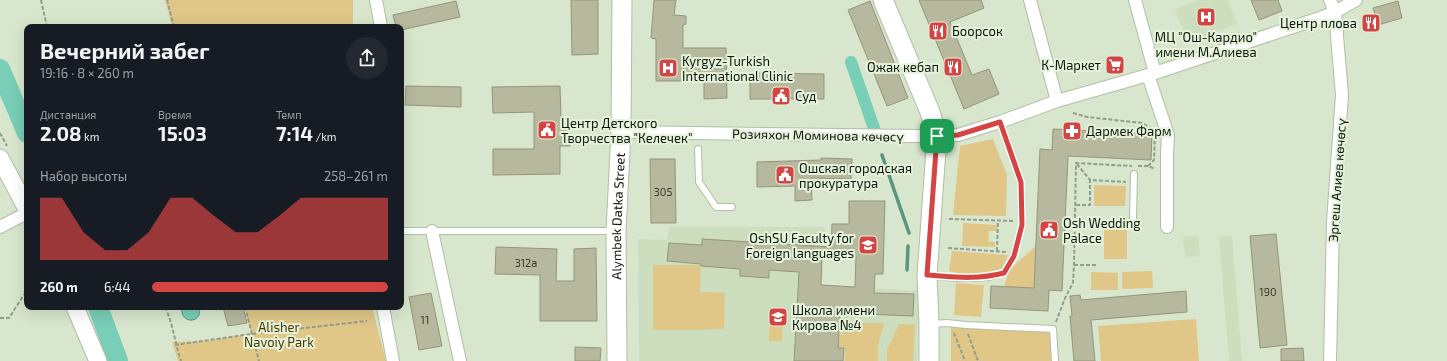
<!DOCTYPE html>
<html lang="ru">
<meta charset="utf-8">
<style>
:root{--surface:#171b24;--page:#242831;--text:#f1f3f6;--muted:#9ea1a6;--accent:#d34443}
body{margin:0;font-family:"Exo 2",sans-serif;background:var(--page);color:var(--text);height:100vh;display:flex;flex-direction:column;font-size:15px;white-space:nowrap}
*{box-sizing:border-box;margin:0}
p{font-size:13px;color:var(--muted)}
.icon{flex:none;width:22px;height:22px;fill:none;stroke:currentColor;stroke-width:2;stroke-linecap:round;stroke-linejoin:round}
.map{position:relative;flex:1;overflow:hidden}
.sheet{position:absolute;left:24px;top:24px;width:380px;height:286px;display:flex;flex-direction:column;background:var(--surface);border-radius:8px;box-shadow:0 4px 16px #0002}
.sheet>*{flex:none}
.pin{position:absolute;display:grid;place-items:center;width:34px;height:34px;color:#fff;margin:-17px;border-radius:8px;box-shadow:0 2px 6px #0006}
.round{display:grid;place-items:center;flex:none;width:42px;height:42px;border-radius:21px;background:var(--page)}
.headline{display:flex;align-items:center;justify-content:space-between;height:68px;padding:0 16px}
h1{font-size:22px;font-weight:700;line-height:30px}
.figures{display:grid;grid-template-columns:repeat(3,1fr);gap:6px;height:68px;padding:4px 16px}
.figures div{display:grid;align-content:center}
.figures b{font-size:20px;font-weight:700}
.figures small{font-size:11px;font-weight:400}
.figures p{font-size:11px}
.chart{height:112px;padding:8px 16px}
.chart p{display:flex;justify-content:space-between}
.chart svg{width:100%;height:72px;margin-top:4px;fill:var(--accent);opacity:.7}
ul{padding:0 16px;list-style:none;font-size:13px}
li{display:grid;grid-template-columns:64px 48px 1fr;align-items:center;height:30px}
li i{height:10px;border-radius:5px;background:var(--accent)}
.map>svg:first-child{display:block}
.built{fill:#ccdebe}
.green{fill:#e0c788}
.water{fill:#78ceb6;stroke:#589683}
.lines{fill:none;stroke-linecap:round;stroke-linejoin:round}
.stream{stroke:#589683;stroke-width:3.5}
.canal{stroke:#78ceb6;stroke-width:12}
.river{stroke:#78ceb6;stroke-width:20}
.building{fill:#b7b99e;stroke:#93957b;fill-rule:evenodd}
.lane-casing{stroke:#b0bea6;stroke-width:8}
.street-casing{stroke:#b0bea6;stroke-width:14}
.secondary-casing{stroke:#b0bea6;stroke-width:19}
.primary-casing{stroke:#b0bea6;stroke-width:21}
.path{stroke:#929d8a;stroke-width:2;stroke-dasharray:4 2;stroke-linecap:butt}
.lane{stroke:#fff;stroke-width:6}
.street{stroke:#fff;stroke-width:12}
.secondary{stroke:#fff;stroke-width:17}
.primary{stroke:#fff;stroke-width:19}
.route-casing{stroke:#fff;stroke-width:8}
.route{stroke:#d34443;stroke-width:5}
.labels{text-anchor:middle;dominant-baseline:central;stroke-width:4;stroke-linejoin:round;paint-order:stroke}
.number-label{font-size:11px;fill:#383c30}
.poi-label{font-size:13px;fill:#0e130b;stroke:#e5f3da;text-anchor:start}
.street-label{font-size:13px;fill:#0e130b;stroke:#e5f3da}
.park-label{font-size:13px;fill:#4a3800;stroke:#e5f3da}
</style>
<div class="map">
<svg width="1447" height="361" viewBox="0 0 1447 361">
<rect width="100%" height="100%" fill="#d8e6cd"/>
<path class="built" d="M 1199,0 L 1228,0 L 1237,24 L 1188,43 L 1175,9 Z
M 670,227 L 825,227 L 821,285 L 919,291 L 917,361 L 639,361 L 638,239 L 666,240 Z
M 1198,236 L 1200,256 L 1185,257 L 1183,237 Z
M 1232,236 L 1242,361 L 1229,361 L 1219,237 Z"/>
<path class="green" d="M 165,0 L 353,0 L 353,27 L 172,27 Z
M 993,139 L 1007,175 L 1006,216 L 953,215 L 960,146 Z
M 1094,185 L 1126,186 L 1125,206 L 1094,206 Z
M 963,223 L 997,225 L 997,231 L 989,231 L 988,241 L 995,242 L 995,247 L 962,246 Z
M 1104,223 L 1127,223 L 1127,259 L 1104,259 Z
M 1036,246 L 1034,288 L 1004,287 L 1009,270 Z
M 952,251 L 1008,255 L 1002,268 C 985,276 967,276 949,271 Z
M 653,265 L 699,265 L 701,266 L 700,292 L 725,293 L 724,329 L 700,330 L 653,330 Z
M 1152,271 L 1153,288 L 1122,289 L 1122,272 Z
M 1091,272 L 1118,273 L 1118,290 L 1091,290 Z
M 956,283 L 984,285 L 981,317 L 954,315 Z
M 245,307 L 372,307 L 386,361 L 178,361 L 172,342 L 205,341 L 251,334 Z
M 770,310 L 783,310 L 782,341 L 769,341 Z
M 1196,319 L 1199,361 L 1101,361 L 1098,326 Z
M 843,323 L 884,323 L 878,346 L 878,361 L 845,361 L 845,348 L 830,347 L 830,335 L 843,335 Z
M 899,324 L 915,325 L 913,361 L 887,361 L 887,350 Z
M 951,327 L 1050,332 L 1051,361 L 951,361 Z"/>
<path class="water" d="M 182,307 L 199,307 C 204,324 179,325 182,307 Z"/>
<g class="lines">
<path class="stream" d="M 882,155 L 909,233
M 907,270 L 908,246"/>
<path class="canal" d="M 851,62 L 875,131"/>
<path class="river" d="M 0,69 L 27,133
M 98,307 L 118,361"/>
</g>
<path class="building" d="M 571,0 L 598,0 L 598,54 L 572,55 Z
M 654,0 L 676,0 L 674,15 L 686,16 L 686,24 L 683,25 L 683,48 L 726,48 L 727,98 L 704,99 L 704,81 L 656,81 L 656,39 L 651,38 Z
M 919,0 L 981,0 L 984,8 L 950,22 L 972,75 L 989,69 L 999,94 L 964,109 Z
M 1251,0 L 1278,0 L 1282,11 L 1259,20 Z
M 456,1 L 460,17 L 401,30 L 401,27 L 396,27 L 393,15 Z
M 870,1 L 908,98 L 887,106 L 848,10 Z
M 1398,1 L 1402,18 L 1378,25 L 1373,8 Z
M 750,73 L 824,74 L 824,99 L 750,99 Z
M 406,86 L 461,87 L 461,107 L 405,105 Z
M 560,86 L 561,118 L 569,118 L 570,129 L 570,146 L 560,146 L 560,174 L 493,175 L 493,149 L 534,149 L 534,112 L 493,113 L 492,87 Z
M 1053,129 L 1152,134 L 1151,160 L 1068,156 L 1062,291 L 1049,290 L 1048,311 L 990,308 L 991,286 L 1034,288 L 1040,149 L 1052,150 Z
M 821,158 L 852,159 L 851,179 L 811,178 L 812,200 L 795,201 L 795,186 L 757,187 L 757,162 L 821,160 Z
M 650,159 L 675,159 L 676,223 L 651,223 Z
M 849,201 L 885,201 L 883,274 L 875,274 L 874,293 L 914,294 L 913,316 L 840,313 L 838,348 L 844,348 L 843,361 L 794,361 L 799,272 L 769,270 L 769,278 L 740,276 L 740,269 L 701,266 L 701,264 L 667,261 L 669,243 L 702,245 L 702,239 L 831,247 L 832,224 L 849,224 ZM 822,255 L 856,256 L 855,287 L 821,285 Z
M 1276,234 L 1287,345 L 1260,348 L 1250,236 Z
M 496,247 L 557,249 L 556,281 L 574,281 L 574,249 L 596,248 L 597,321 L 540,321 L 540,275 L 495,274 Z
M 1186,291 L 1187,312 L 1091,320 L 1095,361 L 1074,361 L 1070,316 L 1072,316 L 1070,296 L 1080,295 L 1081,300 Z
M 431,293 L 442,346 L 419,350 L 409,297 Z
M 223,307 L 243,307 L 247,323 L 228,326 Z
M 575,347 L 601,348 L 600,361 L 575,361 Z
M 1303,348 L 1304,361 L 1281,361 L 1281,349 Z"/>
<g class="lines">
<g class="lane-casing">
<path id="lane" d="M 698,149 L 699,182 L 716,207 L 732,207
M 1133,218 L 1134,174
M 401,231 L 614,231
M 928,275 L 957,278 L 974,278 L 989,277 L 1004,273 L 1014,255 L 1022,225 L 1021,182 L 1000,122
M 931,324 L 947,323 L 966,325 L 1053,329 L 1055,361"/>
</g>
<g class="street-casing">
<path id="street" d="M 376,0 L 381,27
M 1030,0 L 1057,101
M 1135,0 L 1155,73
M 1148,75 L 1168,135 L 1167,153 L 1167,227
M 621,132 L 918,136 L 958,135 L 1000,122 L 1057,101 L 1155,73 L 1317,19 L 1335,12 L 1356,0
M 0,227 L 27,213
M 432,231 L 460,361
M 383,307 L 393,361
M 1330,361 L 1333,222 L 1342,95 L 1335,12 L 1330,0"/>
</g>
<g class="secondary-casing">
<path id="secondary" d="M 0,158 L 27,209
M 75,307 L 98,361"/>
</g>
<g class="primary-casing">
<g id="primary">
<path d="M 883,0 L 930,112 L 937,136 L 927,275 L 929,324 L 929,361"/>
<path id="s1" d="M 617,361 L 616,231 L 621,132 L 622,0"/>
</g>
</g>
<path class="path" d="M 41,0 L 47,27
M 167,0 L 174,27
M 1073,113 L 1087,117 L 1142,123 L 1154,130
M 0,133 L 7,146
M 1077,164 L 1090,180
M 1138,166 L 1148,166 L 1155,169
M 1148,166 L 1154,160 L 1155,134
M 1076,205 L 1090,205 L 1090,180 L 1126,182
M 949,219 L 1014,221
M 948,248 L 1006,252
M 997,251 L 998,220
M 1074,265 L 1098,265
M 165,307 C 173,324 175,343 181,361
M 245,307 L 259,361
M 0,318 L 9,318 L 27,290
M 1056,322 L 1065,298 L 1073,283 L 1074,265 L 1076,163 L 1132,166
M 954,333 L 965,361
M 968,334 L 978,361
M 175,345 L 251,334 L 367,321"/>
<use href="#lane" class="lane"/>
<use href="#street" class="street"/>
<use href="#secondary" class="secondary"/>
<use href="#primary" class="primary"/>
</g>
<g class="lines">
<g class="route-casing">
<path id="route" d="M 1000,122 L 1021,182 L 1022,225 L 1014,256 L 1004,273 C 976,280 955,277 927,275 L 937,136 L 958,135 Z"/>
</g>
<use href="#route" class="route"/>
</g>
<defs>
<g id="hospital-square" transform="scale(1)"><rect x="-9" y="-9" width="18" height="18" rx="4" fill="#d34443" stroke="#e5f3da"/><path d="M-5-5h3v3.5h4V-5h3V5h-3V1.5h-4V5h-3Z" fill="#fff"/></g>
<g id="restaurant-square" transform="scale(1)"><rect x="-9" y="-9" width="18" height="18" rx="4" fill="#d34443" stroke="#e5f3da"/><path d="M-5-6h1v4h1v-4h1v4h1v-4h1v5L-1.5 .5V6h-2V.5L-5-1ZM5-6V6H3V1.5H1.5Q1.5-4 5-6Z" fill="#fff"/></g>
<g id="supermarket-square" transform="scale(1)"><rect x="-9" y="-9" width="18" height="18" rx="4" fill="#d34443" stroke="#e5f3da"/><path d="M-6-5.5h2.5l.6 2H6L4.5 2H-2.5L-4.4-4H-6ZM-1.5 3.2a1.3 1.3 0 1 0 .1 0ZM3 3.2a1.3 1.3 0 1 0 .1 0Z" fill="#fff"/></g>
<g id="civic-square" transform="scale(1)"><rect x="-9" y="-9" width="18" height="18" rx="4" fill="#d34443" stroke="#e5f3da"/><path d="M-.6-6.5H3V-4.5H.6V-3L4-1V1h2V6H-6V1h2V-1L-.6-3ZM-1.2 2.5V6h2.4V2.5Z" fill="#fff"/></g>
<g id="pharmacy-square" transform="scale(1)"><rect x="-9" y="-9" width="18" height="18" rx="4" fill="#d34443" stroke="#e5f3da"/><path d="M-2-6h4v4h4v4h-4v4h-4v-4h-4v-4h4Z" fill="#fff"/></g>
<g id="university-square" transform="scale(1)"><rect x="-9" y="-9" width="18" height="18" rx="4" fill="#d34443" stroke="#e5f3da"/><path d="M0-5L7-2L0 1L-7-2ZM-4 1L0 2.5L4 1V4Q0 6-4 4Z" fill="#fff"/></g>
<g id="school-square" transform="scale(1)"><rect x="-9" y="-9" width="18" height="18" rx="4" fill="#d34443" stroke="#e5f3da"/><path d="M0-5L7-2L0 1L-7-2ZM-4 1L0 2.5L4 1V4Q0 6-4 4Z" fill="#fff"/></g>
</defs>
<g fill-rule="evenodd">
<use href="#hospital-square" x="1206" y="17"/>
<use href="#restaurant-square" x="1371" y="23"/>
<use href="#restaurant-square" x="938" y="31"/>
<use href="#supermarket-square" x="1115" y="65"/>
<use href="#restaurant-square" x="953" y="67"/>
<use href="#hospital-square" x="668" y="68"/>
<use href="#civic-square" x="781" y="96"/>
<use href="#civic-square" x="547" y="130"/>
<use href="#pharmacy-square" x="1072" y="131"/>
<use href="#civic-square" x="785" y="175"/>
<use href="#civic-square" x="1049" y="230"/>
<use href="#university-square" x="868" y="245"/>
<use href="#school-square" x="778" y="317"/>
</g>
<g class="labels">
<g class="number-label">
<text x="663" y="191">305</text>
<text x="526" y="262">312а</text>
<text x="1268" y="291">190</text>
<text x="425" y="319">11</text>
</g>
<g class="poi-label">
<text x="1357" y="23" text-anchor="end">Центр плова</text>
<text x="952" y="31">Боорсок</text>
<text x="1206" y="37" text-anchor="middle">МЦ "Ош-Кардио"<tspan x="1206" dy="15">имени М.Алиева</tspan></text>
<text x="682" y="61">Kyrgyz-Turkish<tspan x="682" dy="15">International Clinic</tspan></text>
<text x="1101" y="65" text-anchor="end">К-Маркет</text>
<text x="939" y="67" text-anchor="end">Ожак кебап</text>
<text x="795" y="96">Суд</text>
<text x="561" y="123">Центр Детского<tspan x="561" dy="15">Творчества "Келечек"</tspan></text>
<text x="1086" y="131">Дармек Фарм</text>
<text x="799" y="168">Ошская городская<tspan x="799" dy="15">прокуратура</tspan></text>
<text x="1063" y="223">Osh Wedding<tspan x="1063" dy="15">Palace</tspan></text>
<text x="854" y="238" text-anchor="end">OshSU Faculty for<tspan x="854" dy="15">Foreign languages</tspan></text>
<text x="792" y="310">Школа имени<tspan x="792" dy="15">Кирова №4</tspan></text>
</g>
<g class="street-label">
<text transform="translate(818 135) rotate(1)">Розияхон Моминова көчөсү</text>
<text transform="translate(1337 180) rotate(-86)">Эргеш Алиев көчөсү</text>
<text stroke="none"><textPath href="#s1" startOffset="145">Alymbek Datka Street</textPath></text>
</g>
<g class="park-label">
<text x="279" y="327">Alisher<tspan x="279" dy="15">Navoiy Park</tspan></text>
</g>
</g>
</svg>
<div class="pin" style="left:937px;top:136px;background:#1e9e55"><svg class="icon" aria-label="arrive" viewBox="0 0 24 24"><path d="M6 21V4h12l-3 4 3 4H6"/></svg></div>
<section class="sheet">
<div class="headline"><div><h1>Вечерний забег</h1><p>19:16 · 8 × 260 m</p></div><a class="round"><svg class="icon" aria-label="share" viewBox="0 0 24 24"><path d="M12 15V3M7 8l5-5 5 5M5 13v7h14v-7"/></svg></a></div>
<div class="figures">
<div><p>Дистанция</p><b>2.08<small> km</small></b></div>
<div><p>Время</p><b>15:03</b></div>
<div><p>Темп</p><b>7:14<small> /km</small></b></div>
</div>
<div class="chart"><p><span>Набор высоты</span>258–261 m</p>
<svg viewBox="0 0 160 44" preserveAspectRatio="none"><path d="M0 44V6L10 6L20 27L30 38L40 38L50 27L60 6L70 6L80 17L90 27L100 27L110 17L120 6L130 6L140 6L150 6L160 6V44z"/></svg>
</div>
<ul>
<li><b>260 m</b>6:44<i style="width:100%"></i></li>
</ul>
</section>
</div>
